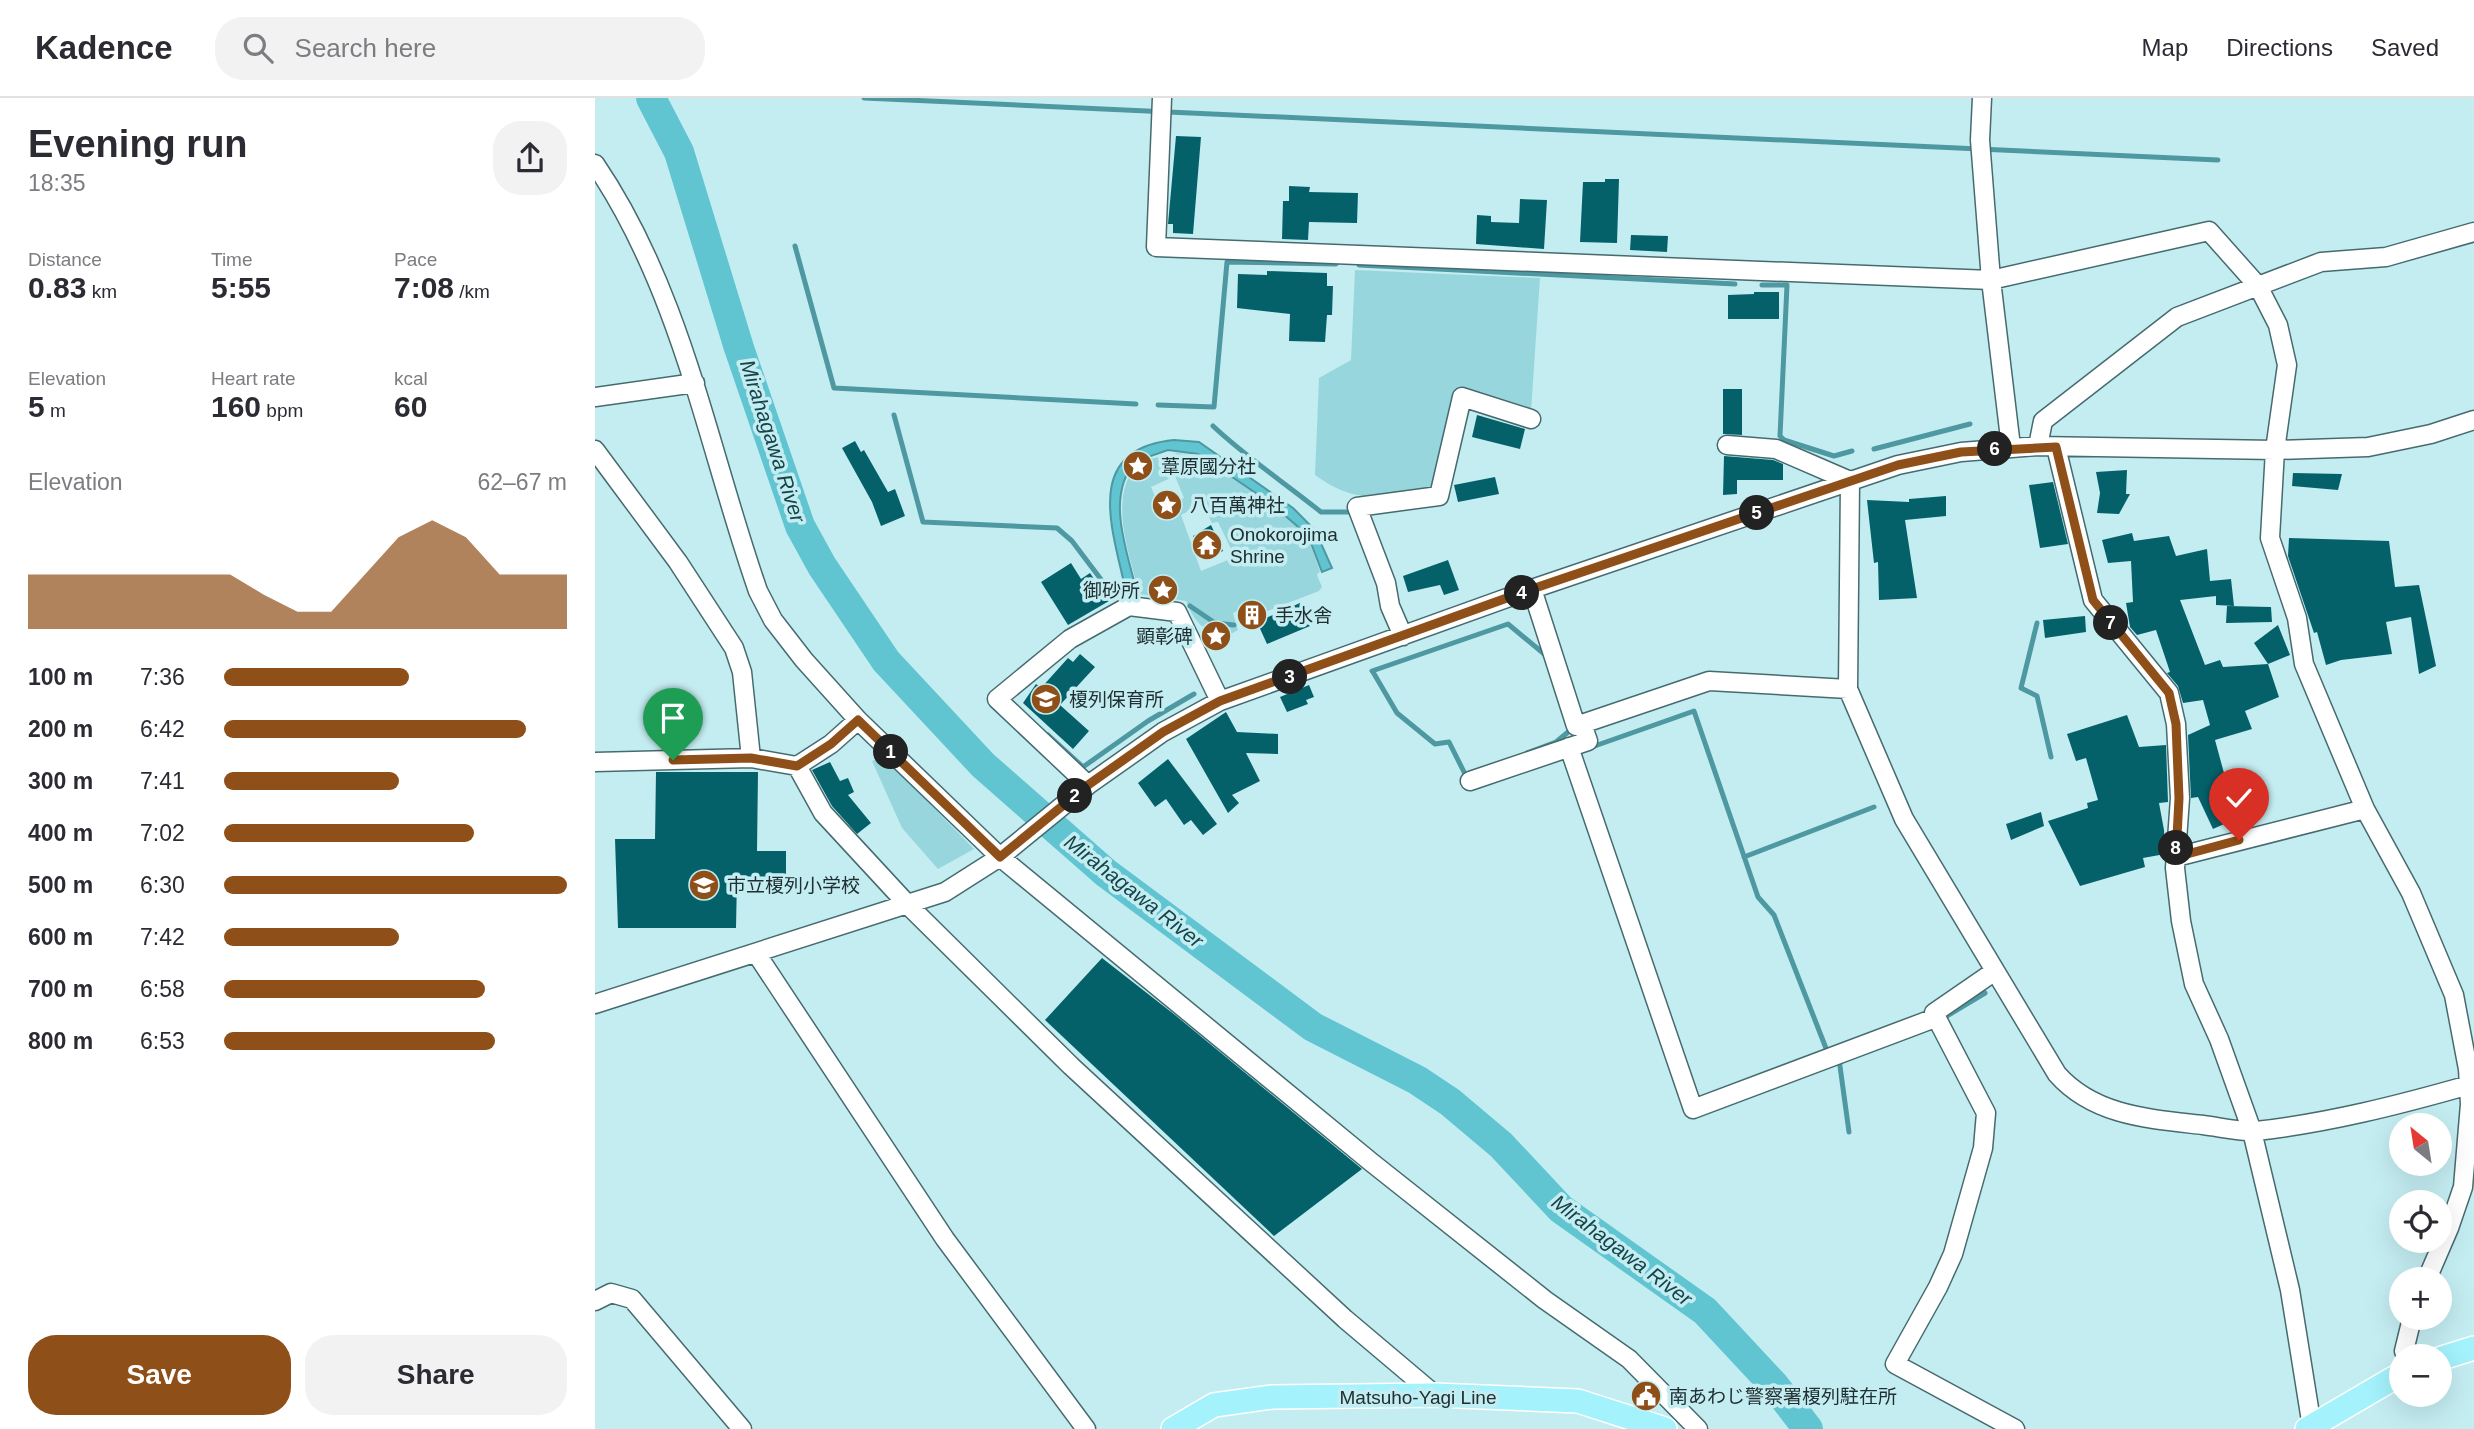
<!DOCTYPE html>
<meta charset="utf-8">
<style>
:root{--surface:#fff;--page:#f2f2f3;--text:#2b2b33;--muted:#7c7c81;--line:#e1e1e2;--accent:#8f4f18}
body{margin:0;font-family:Arial,"Noto Sans JP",sans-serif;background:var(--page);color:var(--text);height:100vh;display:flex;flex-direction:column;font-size:26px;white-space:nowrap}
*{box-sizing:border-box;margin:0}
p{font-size:23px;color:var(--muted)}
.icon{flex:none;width:38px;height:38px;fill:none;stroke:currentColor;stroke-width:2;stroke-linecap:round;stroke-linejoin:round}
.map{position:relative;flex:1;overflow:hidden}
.side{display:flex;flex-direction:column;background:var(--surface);width:595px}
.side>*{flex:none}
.needle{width:46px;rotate:330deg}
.fabs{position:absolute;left:1794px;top:1015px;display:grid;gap:14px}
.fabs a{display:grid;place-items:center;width:63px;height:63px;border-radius:50%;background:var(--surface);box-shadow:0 7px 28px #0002;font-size:35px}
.pin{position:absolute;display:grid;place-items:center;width:60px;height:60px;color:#fff;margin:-72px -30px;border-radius:50% 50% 50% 0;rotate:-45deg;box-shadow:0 0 7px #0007}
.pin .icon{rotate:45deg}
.km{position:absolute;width:35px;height:35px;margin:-18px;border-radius:50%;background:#222;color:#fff;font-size:19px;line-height:35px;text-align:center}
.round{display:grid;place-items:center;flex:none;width:74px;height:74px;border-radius:28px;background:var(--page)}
.headline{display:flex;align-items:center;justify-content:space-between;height:119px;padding:0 28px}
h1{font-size:38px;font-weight:700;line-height:52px}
.metrics{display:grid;grid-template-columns:repeat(3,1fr);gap:10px;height:119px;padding:7px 28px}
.metrics div{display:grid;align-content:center}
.metrics b{font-size:30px;font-weight:700}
.metrics small{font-size:19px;font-weight:400}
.metrics p{font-size:19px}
.chart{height:196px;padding:14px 28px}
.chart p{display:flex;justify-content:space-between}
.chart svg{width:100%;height:126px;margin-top:7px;fill:var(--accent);opacity:.7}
.primary-button{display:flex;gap:14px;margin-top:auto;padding:14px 28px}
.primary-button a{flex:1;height:80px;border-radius:28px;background:var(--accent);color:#fff;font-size:28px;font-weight:700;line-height:80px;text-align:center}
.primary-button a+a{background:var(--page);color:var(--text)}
ul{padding:0 28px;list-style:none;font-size:23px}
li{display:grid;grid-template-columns:112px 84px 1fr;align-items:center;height:52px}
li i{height:18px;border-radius:9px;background:var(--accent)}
header{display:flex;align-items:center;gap:42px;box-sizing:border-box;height:98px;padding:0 35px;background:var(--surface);border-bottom:2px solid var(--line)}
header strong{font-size:33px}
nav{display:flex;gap:38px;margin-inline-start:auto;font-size:24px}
.search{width:490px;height:63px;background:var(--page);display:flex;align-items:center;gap:18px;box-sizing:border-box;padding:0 24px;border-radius:28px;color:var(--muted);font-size:26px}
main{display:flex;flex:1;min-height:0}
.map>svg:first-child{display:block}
.green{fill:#98d6dd;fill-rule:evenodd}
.water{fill:#61c5d1;stroke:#4e98a1;stroke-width:2}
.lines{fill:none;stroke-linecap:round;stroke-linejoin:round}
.stream{stroke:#4e98a1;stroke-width:5}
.river{stroke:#61c5d1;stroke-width:30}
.building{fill:#04616a}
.minor-casing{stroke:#466b6f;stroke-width:21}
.major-casing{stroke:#fff;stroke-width:26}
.minor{stroke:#fff;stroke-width:18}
.major{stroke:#a3f2fc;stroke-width:23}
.route-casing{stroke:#fff;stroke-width:14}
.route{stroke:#8f4f18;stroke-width:9}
.labels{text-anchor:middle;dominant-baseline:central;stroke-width:7;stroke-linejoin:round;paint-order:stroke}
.poi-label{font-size:19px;fill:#202f31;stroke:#c4edf2;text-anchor:start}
.street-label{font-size:19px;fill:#202f31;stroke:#c4edf2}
.water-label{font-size:21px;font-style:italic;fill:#164449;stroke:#c4edf2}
</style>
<header>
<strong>Kadence</strong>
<div class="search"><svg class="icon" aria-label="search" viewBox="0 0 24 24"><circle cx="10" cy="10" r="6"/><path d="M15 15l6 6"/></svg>Search here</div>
<nav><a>Map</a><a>Directions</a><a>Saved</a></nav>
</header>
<main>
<section class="side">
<div class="headline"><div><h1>Evening run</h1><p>18:35</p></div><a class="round"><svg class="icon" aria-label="share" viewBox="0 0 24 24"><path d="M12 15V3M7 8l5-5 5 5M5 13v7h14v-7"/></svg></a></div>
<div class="metrics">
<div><p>Distance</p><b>0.83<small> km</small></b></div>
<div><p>Time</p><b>5:55</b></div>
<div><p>Pace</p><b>7:08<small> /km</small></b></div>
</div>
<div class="metrics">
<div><p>Elevation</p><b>5<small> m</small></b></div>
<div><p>Heart rate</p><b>160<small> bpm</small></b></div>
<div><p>kcal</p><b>60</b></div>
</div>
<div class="chart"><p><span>Elevation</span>62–67 m</p>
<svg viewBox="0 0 160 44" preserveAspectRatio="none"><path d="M0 44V25L10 25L20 25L30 25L40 25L50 25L60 25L70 32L80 38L90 38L100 25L110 12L120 6L130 12L140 25L150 25L160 25V44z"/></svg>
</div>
<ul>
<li><b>100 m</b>7:36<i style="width:54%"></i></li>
<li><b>200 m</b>6:42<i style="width:88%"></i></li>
<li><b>300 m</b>7:41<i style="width:51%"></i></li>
<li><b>400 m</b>7:02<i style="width:73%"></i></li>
<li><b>500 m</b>6:30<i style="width:100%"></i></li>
<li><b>600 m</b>7:42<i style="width:51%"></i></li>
<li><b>700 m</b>6:58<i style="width:76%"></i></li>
<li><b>800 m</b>6:53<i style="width:79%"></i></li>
</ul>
<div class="primary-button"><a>Save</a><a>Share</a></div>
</section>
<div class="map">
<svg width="1879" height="1331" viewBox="0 0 1879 1331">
<rect width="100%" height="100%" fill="#c4edf2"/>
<path class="green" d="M 760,172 L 945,180 L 936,313 L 862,290 L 839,391 C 788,398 765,409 720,377 L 724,280 L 756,262 Z
M 581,355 L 598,357 L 612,364 C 641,384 694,412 713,442 C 718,451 721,463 725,473 L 722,477 L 727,489 L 724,493 L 670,514 L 660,505 L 638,515 L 643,532 L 636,536 C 610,536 600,526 591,503 L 544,496 C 535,455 510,396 546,363 ZM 580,378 L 589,400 L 565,410 L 556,389 ZM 608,406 L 617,425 L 623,424 L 640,459 L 606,473 L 586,417 Z
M 289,659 L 379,751 L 343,771 L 307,730 L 277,663 Z"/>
<path class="water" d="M 579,342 L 604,344 L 698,410 L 720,432 L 737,470 L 727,474 L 714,440 L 701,427 L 674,404 L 603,356 L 573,352 L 541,363 C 509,398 533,455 542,495 L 531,494 C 518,432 486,351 579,342 Z"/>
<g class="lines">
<path class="stream" d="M 269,0 L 1623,62
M 200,148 L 239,290 L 541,306
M 764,167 L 1140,186
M 1167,187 L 1192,187 L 1185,338 L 1189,342 L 1239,358 L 1257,353
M 563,307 L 619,309 L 632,164 L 741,166
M 299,317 L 328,424 L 462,430 L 477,443 L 514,492
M 618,328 C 652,360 690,385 726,414 L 753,414
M 1279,351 L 1375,326
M 595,508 L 620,525 L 639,527
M 1442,525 L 1426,590 L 1442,598 L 1456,659
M 777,573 L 913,526 L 954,560
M 778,574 L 802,615 L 840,646 L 854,644 L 871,678 L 874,677
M 453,637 L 488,669 L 553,623 L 599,596
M 994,650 L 1099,613 L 1163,799 L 1179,817 L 1234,958
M 932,655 L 961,644 L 978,630
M 1149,759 L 1279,709
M 1347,921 L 1390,895
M 1244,961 L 1254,1034"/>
<path class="river" d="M 56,0 L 84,54 L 144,250 L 205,428 L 227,468 L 291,563 L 388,667 L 511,775 L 718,929 L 822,982 L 855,1004 L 906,1047 L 966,1111 L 1110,1213 L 1179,1287 L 1213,1331"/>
</g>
<path class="building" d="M 581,38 L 606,39 L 598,136 L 578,135 L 578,126 L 573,126 Z
M 1010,81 L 1024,81 L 1022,145 L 985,144 L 988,84 L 1010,84 Z
M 694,88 L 715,89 L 714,94 L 763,95 L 762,125 L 714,124 L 713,142 L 687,141 L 688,103 L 694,103 Z
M 925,101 L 952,102 L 949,151 L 881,146 L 882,117 L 896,118 L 896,124 L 924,125 Z
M 1036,137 L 1073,138 L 1072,154 L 1035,152 Z
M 672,173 L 732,175 L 732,188 L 738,188 L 737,217 L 732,217 L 730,244 L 694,243 L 695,216 L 642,210 L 643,176 L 672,177 Z
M 1159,194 L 1184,194 L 1184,221 L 1133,221 L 1133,197 L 1159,196 Z
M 1128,291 L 1147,291 L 1147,337 L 1128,336 Z
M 882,317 L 930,331 L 925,351 L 877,339 Z
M 260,343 L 266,354 L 269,352 L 293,394 L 300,391 L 310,418 L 286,428 L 277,404 L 247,350 Z
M 1129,358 L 1178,362 L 1188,366 L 1188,382 L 1142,382 L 1142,396 L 1128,397 Z
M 1532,372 L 1531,396 L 1535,396 L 1524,416 L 1502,415 L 1505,395 L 1501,374 Z
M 1698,375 L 1747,376 L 1743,392 L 1697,388 Z
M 900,379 L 904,396 L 863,404 L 859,387 Z
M 1458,384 L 1473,446 L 1445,450 L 1434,387 Z
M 1351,398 L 1351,418 L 1310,422 L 1322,500 L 1284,502 L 1283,464 L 1279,465 L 1272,402 L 1314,404 L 1314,401 Z
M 616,427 L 628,453 L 609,462 L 598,438 Z
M 1537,435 L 1539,443 L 1574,438 L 1581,458 L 1612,451 L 1615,483 L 1636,481 L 1639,508 L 1621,507 L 1621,498 L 1585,502 L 1610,567 L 1625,562 L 1628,569 L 1673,566 L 1684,599 L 1650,613 L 1657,631 L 1620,642 L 1635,697 L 1647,718 L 1618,731 L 1603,699 L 1596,700 L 1593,637 L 1615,627 L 1608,602 L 1588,605 L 1583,588 L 1572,575 L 1575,574 L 1561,532 L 1542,537 L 1535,529 L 1531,505 L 1538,504 L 1536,463 L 1513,465 L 1507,442 Z
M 1694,440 L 1794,443 L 1800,489 L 1824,487 L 1841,568 L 1824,576 L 1816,519 L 1791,524 L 1797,556 L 1746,562 L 1731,567 L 1722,534 L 1719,535 L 1693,458 Z
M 853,462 L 864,492 L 849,497 L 845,487 L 813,494 L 808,478 Z
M 476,465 L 486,481 L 495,475 L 514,503 L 473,527 L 446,484 Z
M 705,505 L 715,528 L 672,546 L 662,524 Z
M 1632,508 L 1676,509 L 1677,524 L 1631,525 Z
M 1490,518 L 1491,534 L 1450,540 L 1448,522 Z
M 1683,527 L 1695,557 L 1673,566 L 1659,545 Z
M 485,556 L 500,569 L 465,607 L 494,633 L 478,651 L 428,605 L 441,586 L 446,590 L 473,560 L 478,564 Z
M 714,587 L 719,599 L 711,602 L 713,606 L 692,614 L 685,599 Z
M 631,614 L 642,634 L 683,636 L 683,656 L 651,655 L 665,683 L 637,697 L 644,705 L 633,715 L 591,641 Z
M 1532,617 L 1544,649 L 1571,647 L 1573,704 L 1564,705 L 1569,732 L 1570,756 L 1548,760 L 1550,769 L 1485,788 L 1453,723 L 1493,710 L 1492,705 L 1503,702 L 1491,660 L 1481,663 L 1472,636 Z
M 573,661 L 622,726 L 608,737 L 596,722 L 589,727 L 571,701 L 560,709 L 543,685 Z
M 235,664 L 245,683 L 253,680 L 259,694 L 253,697 L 276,725 L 262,736 L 237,708 L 217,672 Z
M 61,674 L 163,674 L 162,753 L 191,753 L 191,780 L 142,780 L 141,830 L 23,830 L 20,741 L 60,741 Z
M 1446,714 L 1449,728 L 1416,742 L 1411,726 Z
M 507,860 L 580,917 L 767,1071 L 679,1138 L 450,922 Z"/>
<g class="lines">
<g class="minor-casing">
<path id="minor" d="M 567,0 L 561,149 L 1396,182 L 1614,133 L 1663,188 L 1683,227 L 1692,267 L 1680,352 L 1675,440 L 1702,520 L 1709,566 L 1770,711 L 1816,795 L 1859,897 L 1873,971 L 1875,1006 L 1868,1089 L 1854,1130 L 1832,1181
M 1387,0 L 1385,42 L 1396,182 L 1416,349
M 0,66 C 87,194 113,350 163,493 L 178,522 L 209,562 L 263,622 L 405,759 L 776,1064 L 950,1202 L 1034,1261 L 1103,1331
M 0,299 L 100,285
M 1132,347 L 1181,351 L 1255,383 L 1253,591 L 1309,721 L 1462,976 C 1499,1018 1555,1021 1608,1027 C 1625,1029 1644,1034 1661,1033 C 1733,1025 1804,1007 1874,987
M 1443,348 L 1448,323 L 1582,219 L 1726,164 L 1791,159 L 1879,134
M 1461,349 L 1498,502 L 1574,595 L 1581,626 L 1585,700 L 1580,770 L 1586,823 L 1599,886 L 1624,941 L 1657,1033 L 1695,1192 L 1717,1329
M 0,352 L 83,464 L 139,550 L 147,574 L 156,660
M 937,491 L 981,628 L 1114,583 L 1253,591
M 808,538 L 795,508 L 791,485 L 762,409 L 844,398 L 867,299 L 936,321
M 974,649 L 1098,1011 L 1340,920
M 0,664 L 156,660 L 202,668 L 236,646 L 263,622
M 202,668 L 228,715 L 314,808 L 476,968 L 750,1221 L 840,1297
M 875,683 L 993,643 L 987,626
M 493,687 L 402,601 L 475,541 L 534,508 L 582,514 L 625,603
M 1581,759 L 1770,711
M 161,855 L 350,1141 L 491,1331
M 1400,873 L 1339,915 L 1391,1015 L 1388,1050 L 1358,1156 L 1343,1189 L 1300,1266 L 1420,1331
M 0,906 L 350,794 L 405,759 L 493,687 L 568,634 L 625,603 L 937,491 L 1303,367 L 1366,354 L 1443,348 L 1680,352 L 1773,349 L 1836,336 L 1879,322
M 0,1203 L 16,1195 L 37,1201 L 147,1331
M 1811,1258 L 1809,1253 L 1817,1220"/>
</g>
<g class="major-casing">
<path id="major" d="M 1844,1261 L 1879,1250
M 578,1331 L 619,1307 L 677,1299 L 840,1297 L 983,1303 L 1070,1331
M 1712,1331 L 1806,1276"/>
</g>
<use href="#minor" class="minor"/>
<use href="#major" class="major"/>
</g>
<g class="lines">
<g class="route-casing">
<path id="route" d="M 78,662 L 156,660 L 202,668 L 236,646 L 263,622 L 405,759 L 493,687 L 568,634 L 625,603 L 937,491 L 1303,367 L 1366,354 L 1461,349 L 1498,502 L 1574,595 L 1581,626 L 1584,700 L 1581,759 L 1644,742"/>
</g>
<use href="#route" class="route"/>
</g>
<defs>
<g id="sight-disc" transform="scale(1.575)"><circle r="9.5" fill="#8f4f18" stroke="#c4edf2"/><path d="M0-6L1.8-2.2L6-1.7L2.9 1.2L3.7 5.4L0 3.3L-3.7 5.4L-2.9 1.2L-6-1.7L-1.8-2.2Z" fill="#fff"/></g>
<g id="temple-disc" transform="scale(1.575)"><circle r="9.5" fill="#8f4f18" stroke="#c4edf2"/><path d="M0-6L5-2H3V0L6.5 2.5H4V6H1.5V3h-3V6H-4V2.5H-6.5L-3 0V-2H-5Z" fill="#fff"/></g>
<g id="building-disc" transform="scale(1.575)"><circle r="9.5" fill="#8f4f18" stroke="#c4edf2"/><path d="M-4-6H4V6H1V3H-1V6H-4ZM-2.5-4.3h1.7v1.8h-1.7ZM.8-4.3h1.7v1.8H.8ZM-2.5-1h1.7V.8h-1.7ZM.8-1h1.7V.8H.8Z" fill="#fff"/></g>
<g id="school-disc" transform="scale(1.575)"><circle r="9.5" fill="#8f4f18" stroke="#c4edf2"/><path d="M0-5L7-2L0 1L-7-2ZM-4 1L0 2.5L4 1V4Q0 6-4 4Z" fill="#fff"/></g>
<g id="civic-disc" transform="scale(1.575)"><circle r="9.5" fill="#8f4f18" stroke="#c4edf2"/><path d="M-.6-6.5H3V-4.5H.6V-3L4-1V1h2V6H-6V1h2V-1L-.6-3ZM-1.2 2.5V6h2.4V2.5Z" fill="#fff"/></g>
</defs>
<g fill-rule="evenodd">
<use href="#sight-disc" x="543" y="368"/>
<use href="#sight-disc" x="572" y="407"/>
<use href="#temple-disc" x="612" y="447"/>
<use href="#sight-disc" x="568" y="492"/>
<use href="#building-disc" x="657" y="517"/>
<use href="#sight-disc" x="621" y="538"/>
<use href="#school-disc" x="451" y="601"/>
<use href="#school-disc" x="109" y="787"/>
<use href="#civic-disc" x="1051" y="1298"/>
</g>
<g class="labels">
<g class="poi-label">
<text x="566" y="368">葦原國分社</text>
<text x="595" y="407">八百萬神社</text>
<text x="635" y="436">Onokorojima<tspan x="635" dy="22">Shrine</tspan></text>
<text x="545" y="492" text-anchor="end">御砂所</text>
<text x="680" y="517">手水舎</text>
<text x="598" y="538" text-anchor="end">顕彰碑</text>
<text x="474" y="601">榎列保育所</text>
<text x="132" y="787">市立榎列小学校</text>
<text x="1074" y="1298">南あわじ警察署榎列駐在所</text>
</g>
<g class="street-label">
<text x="823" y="1299">Matsuho-Yagi Line</text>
</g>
<g class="water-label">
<text transform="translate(178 343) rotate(72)">Mirahagawa River</text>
<text transform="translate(539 793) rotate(38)">Mirahagawa River</text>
<text transform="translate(1027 1152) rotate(37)">Mirahagawa River</text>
</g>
</g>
</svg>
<div class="fabs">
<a><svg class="needle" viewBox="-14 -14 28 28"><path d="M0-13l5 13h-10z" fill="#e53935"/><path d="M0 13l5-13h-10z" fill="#7c7c81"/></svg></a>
<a><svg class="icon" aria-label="locate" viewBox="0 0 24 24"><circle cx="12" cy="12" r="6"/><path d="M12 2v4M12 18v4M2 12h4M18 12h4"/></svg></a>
<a>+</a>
<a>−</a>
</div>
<div class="pin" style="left:78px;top:662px;background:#1e9e55"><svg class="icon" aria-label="arrive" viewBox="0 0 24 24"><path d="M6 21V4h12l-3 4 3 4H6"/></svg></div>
<div class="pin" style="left:1644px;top:742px;background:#d93025"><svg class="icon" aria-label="check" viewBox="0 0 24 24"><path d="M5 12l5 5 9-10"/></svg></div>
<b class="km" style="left:296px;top:654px">1</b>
<b class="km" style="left:480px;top:698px">2</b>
<b class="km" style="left:695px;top:579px">3</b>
<b class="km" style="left:927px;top:495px">4</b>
<b class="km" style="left:1162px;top:415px">5</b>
<b class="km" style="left:1400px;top:351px">6</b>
<b class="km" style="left:1516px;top:525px">7</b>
<b class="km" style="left:1581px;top:750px">8</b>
</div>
</main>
